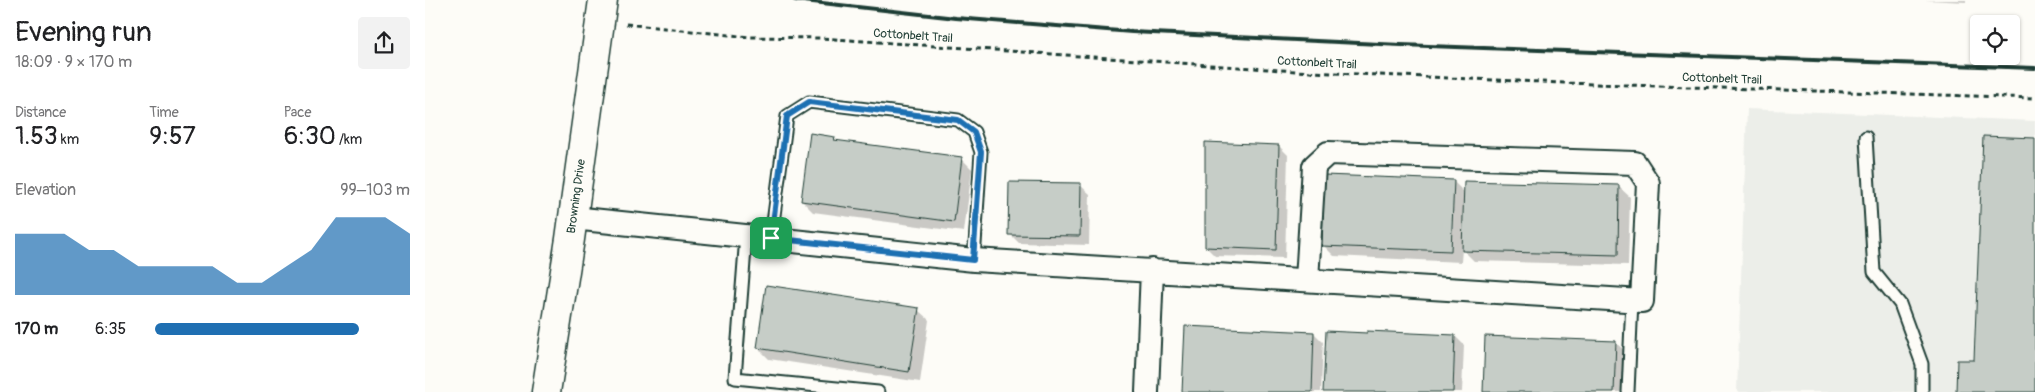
<!DOCTYPE html>
<meta charset="utf-8">
<style>
:root{--surface:#fff;--page:#f2f2f2;--text:#202124;--muted:#757577;--accent:#1f6fb2}
body{margin:0;font-family:Pangolin,sans-serif;background:var(--page);color:var(--text);height:100vh;display:flex;flex-direction:column;font-size:19px;white-space:nowrap}
*{box-sizing:border-box;margin:0}
p{font-size:16px;color:var(--muted)}
.icon{flex:none;width:28px;height:28px;fill:none;stroke:currentColor;stroke-width:2;stroke-linecap:round;stroke-linejoin:round}
.map{position:relative;flex:1;overflow:hidden}
.details{display:flex;flex-direction:column;background:var(--surface);width:425px}
.details>*{flex:none}
.fabs{position:absolute;left:1545px;top:15px;display:grid;gap:10px}
.fabs a{display:grid;place-items:center;width:50px;height:50px;border-radius:5px;background:var(--surface);box-shadow:0 1px 4px #0004;font-size:25px}
.pin{position:absolute;display:grid;place-items:center;width:42px;height:42px;color:#fff;margin:-21px;border-radius:10px;box-shadow:0 2px 8px #0006}
.round{display:grid;place-items:center;flex:none;width:52px;height:52px;border-radius:5px;background:var(--page)}
.summary{display:flex;align-items:center;justify-content:space-between;height:85px;padding:0 15px}
h1{font-size:28px;font-weight:600;line-height:38px}
.figures{display:grid;grid-template-columns:repeat(3,1fr);gap:8px;height:85px;padding:5px 15px}
.figures div{display:grid;align-content:center}
.figures b{font-size:25px;font-weight:600}
.figures small{font-size:14px;font-weight:400}
.figures p{font-size:14px}
.chart{height:140px;padding:10px 15px}
.chart p{display:flex;justify-content:space-between}
.chart svg{width:100%;height:90px;margin-top:5px;fill:var(--accent);opacity:.7}
ul{padding:0 15px;list-style:none;font-size:16px}
li{display:grid;grid-template-columns:80px 60px 1fr;align-items:center;height:38px}
li i{height:12px;border-radius:6px;background:var(--accent)}
main{display:flex;flex:1;min-height:0}
.map>svg:first-child{display:block}
.built{fill:#eceee9}
.shadow{fill:#0003}
.building{fill:#c6cdc7;stroke:#1f3d34}
.lines{fill:none;stroke-linecap:round;stroke-linejoin:round}
.lane-casing{stroke:#1f3d34;stroke-width:15}
.street-casing{stroke:#1f3d34;stroke-width:26}
.secondary-casing{stroke:#1f3d34;stroke-width:31}
.path{stroke:#1f3d34;stroke-width:3;stroke-dasharray:5 4;stroke-linecap:butt}
.lane{stroke:#fdfcf7;stroke-width:11}
.street{stroke:#fdfcf7;stroke-width:22}
.secondary{stroke:#fdfcf7;stroke-width:28}
.rail{stroke:#1f3d34;stroke-width:4}
.route-casing{stroke:#fff;stroke-width:10}
.route{stroke:#1f6fb2;stroke-width:6}
.labels{text-anchor:middle;dominant-baseline:central;stroke-width:4.5;stroke-linejoin:round;paint-order:stroke}
.street-label{font-size:12px;fill:#1f3d34;stroke:#fdfcf7}
</style>
<main>
<section class="details">
<div class="summary"><div><h1>Evening run</h1><p>18:09 · 9 × 170 m</p></div><a class="round"><svg class="icon" aria-label="share" viewBox="0 0 24 24"><path d="M12 15V3M7 8l5-5 5 5M5 13v7h14v-7"/></svg></a></div>
<div class="figures">
<div><p>Distance</p><b>1.53<small> km</small></b></div>
<div><p>Time</p><b>9:57</b></div>
<div><p>Pace</p><b>6:30<small> /km</small></b></div>
</div>
<div class="chart"><p><span>Elevation</span>99–103 m</p>
<svg viewBox="0 0 160 44" preserveAspectRatio="none"><path d="M0 44V14L10 14L20 14L30 22L40 22L50 30L60 30L70 30L80 30L90 38L100 38L110 30L120 22L130 6L140 6L150 6L160 14V44z"/></svg>
</div>
<ul>
<li><b>170 m</b>6:35<i style="width:80%"></i></li>
</ul>
</section>
<div class="map">
<svg width="1610" height="392" viewBox="0 0 1610 392">
<rect width="100%" height="100%" fill="#fdfcf7"/>
<filter id="ink" filterUnits="userSpaceOnUse"><feTurbulence type="fractalNoise" baseFrequency=".02" numOctaves="2"/><feDisplacementMap in="SourceGraphic" scale="10" xChannelSelector="R" yChannelSelector="G"/><feConvolveMatrix kernelMatrix="1 2 1 2 8 2 1 2 1" color-interpolation-filters="sRGB"/></filter>
<g filter="url(#ink)">
<path class="built" d="M 1322,109 L 1610,121 L 1610,392 L 1312,392 Z"/>
<path class="shadow" d="M 1500,0 L 1541,0 L 1541,2 Z
M 409,138 L 413,142 L 537,159 L 547,169 L 539,232 L 388,212 L 377,201 Z
M 854,146 L 863,155 L 860,258 L 790,256 L 781,247 Z
M 1028,181 L 1040,193 L 1194,187 L 1205,197 L 1203,265 L 1049,261 L 1037,249 L 1036,262 L 909,256 L 898,245 Z
M 655,185 L 665,194 L 664,245 L 594,243 L 585,234 Z
M 493,310 L 504,320 L 495,382 L 344,359 L 333,348 Z
M 889,333 L 898,342 L 896,392 L 759,392 Z
M 1030,336 L 1039,345 L 1037,392 L 900,392 Z
M 1191,343 L 1202,353 L 1200,392 L 1059,392 Z"/>
<path class="building" d="M 385,133 L 410,137 L 409,140 L 537,157 L 529,222 L 376,201 Z
M 1558,136 L 1610,138 L 1610,392 L 1531,392 L 1532,360 L 1549,360 Z
M 780,142 L 854,145 L 851,250 L 780,247 Z
M 899,175 L 1029,180 L 1026,251 L 897,246 Z
M 1039,181 L 1194,185 L 1193,255 L 1037,251 Z
M 584,182 L 656,183 L 655,236 L 583,235 Z
M 341,285 L 494,308 L 484,372 L 332,348 Z
M 760,326 L 889,332 L 887,392 L 757,392 Z
M 901,331 L 942,333 L 942,331 L 1030,335 L 1028,392 L 898,392 Z
M 1060,336 L 1191,341 L 1189,392 L 1058,392 Z"/>
<g class="lines">
<g class="lane-casing">
<path id="lane" d="M 1441,137 L 1449,272 L 1475,304 L 1497,364 L 1497,392
M 321,236 L 310,378 L 453,392
M 346,238 L 362,116 L 384,102 L 533,120 L 549,132 L 556,152 L 549,260
M 1203,392 L 1207,300"/>
</g>
<g class="street-casing">
<path id="street" d="M 148,218 L 549,260 L 1217,301 L 1223,183 L 1210,163 L 903,153 L 889,166 L 882,280
M 722,392 L 727,270"/>
</g>
<g class="secondary-casing">
<g id="secondary">
<path id="s1" d="M 121,392 L 145,239 L 178,0"/>
</g>
</g>
<path class="path" d="M 201,24 L 324,37 L 396,38 L 885,72 L 1139,83 L 1610,98"/>
<use href="#lane" class="lane"/>
<use href="#street" class="street"/>
<use href="#secondary" class="secondary"/>
<path class="rail" d="M 370,0 L 531,18 L 707,32 L 976,45 L 1610,68"/>
</g>
</g>
<g class="lines" filter="url(#ink)">
<g class="route-casing">
<path id="route" d="M 384,102 L 533,120 L 549,132 L 556,152 L 548,260 L 346,238 L 362,116 Z"/>
</g>
<use href="#route" class="route"/>
</g>
<g class="labels">
<g class="street-label">
<text transform="translate(488 36) rotate(4)">Cottonbelt Trail</text>
<text transform="translate(892 63) rotate(3)">Cottonbelt Trail</text>
<text transform="translate(1297 79) rotate(2)">Cottonbelt Trail</text>
<text stroke="none"><textPath href="#s1" startOffset="198">Browning Drive</textPath></text>
</g>
</g>
</svg>
<div class="fabs">
<a><svg class="icon" aria-label="locate" viewBox="0 0 24 24"><circle cx="12" cy="12" r="6"/><path d="M12 2v4M12 18v4M2 12h4M18 12h4"/></svg></a>
</div>
<div class="pin" style="left:346px;top:238px;background:#1e9e55"><svg class="icon" aria-label="arrive" viewBox="0 0 24 24"><path d="M6 21V4h12l-3 4 3 4H6"/></svg></div>
</div>
</main>
